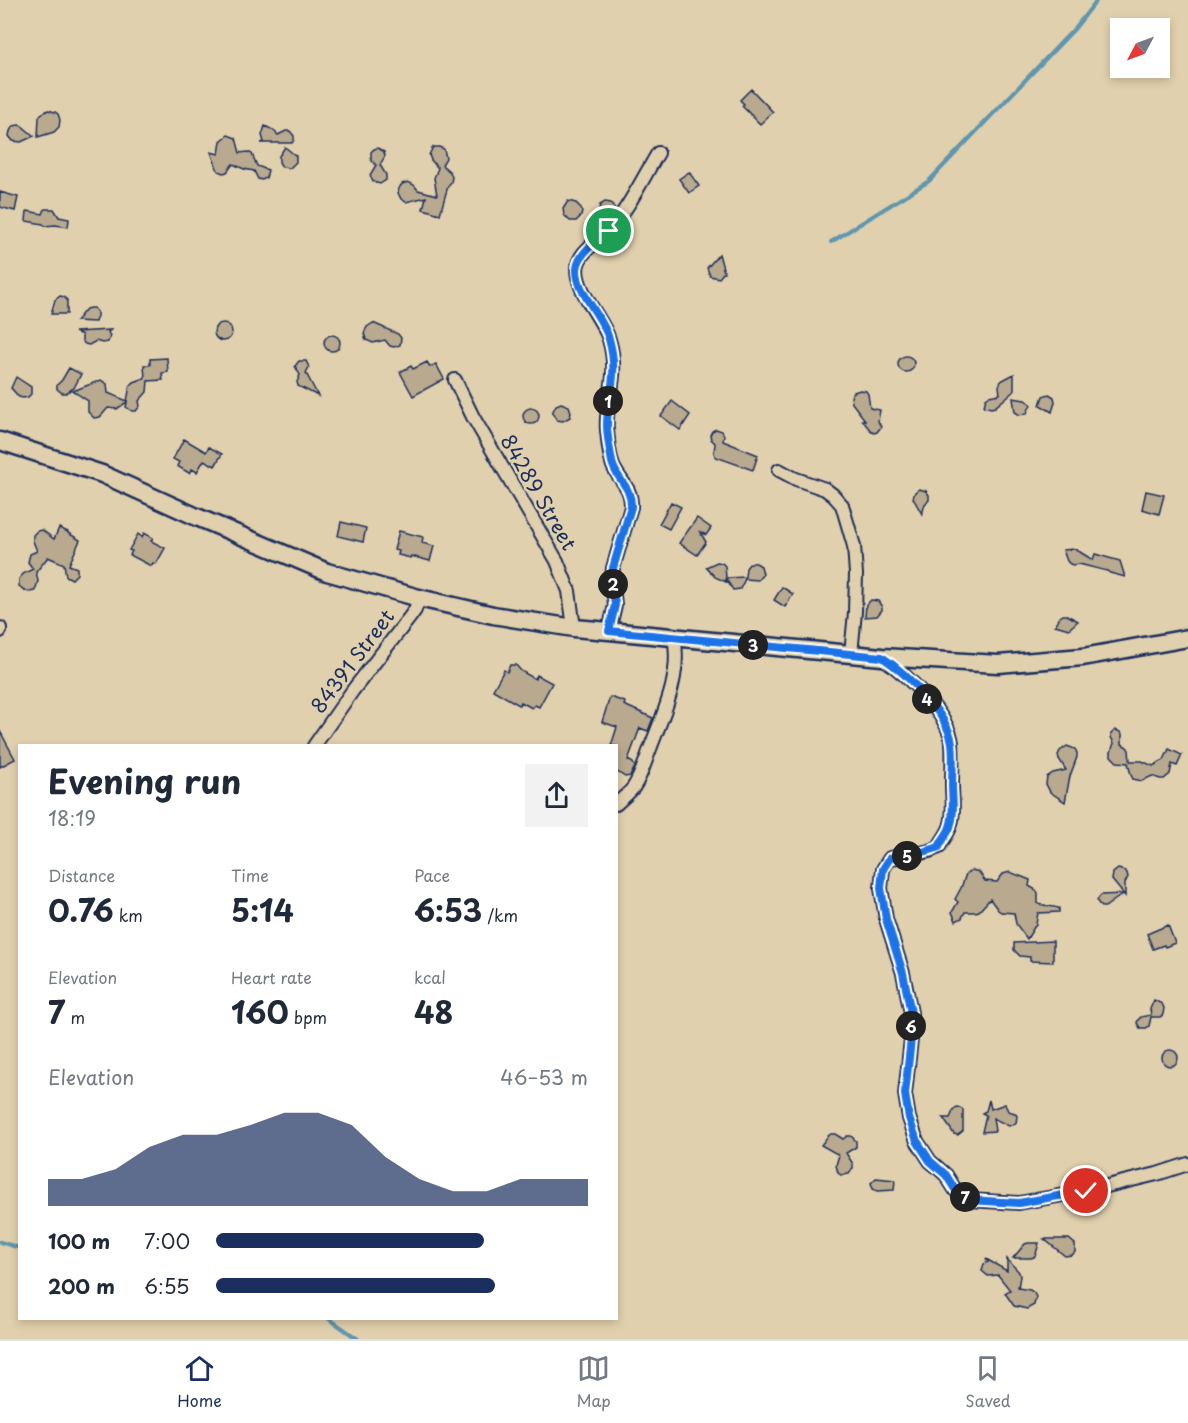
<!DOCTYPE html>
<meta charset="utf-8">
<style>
:root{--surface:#fff;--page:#f2f2f3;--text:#1f2937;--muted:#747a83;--line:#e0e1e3;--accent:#1b2f5e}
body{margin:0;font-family:"Playpen Sans",sans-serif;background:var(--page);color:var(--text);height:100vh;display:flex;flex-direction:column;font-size:22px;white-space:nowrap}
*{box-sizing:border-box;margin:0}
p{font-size:20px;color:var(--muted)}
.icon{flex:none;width:33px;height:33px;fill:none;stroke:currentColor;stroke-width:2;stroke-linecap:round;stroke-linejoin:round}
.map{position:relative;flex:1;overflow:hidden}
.details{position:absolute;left:18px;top:744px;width:600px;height:576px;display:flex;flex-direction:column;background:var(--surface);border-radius:0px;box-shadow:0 3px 9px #0003}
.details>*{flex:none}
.needle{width:39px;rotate:229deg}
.controls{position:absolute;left:1110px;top:18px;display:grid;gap:12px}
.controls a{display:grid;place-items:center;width:60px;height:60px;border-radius:0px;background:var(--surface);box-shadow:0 3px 9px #0003;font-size:30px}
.pin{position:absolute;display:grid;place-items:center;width:51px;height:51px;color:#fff;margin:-26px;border:3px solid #fff;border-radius:50%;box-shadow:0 2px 6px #0007}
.km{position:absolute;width:30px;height:30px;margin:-15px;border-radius:50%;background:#222;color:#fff;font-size:16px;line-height:30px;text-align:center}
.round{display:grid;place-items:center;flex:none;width:63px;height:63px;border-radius:0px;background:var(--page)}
.head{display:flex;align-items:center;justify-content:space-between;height:102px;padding:0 30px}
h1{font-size:33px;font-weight:700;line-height:45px}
.stats{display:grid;grid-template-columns:repeat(3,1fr);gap:9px;height:102px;padding:6px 30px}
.stats div{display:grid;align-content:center}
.stats b{font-size:30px;font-weight:700}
.stats small{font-size:16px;font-weight:400}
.stats p{font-size:16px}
.chart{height:168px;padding:12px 30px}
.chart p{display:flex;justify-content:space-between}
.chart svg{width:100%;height:108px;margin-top:6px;fill:var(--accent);opacity:.7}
ul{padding:0 30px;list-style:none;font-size:20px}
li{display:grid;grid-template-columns:96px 72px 1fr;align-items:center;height:45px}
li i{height:15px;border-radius:8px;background:var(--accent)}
.tab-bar{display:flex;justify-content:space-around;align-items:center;height:84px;border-top:2px solid var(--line);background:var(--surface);font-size:16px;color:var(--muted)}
.tab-bar a{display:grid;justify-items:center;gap:3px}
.tab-bar .on{color:var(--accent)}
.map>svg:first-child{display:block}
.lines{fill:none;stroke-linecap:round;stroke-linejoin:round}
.stream{stroke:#5e96af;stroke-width:4}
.building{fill:#b8a98f;stroke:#1b2f5e;stroke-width:1.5}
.street-casing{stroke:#1b2f5e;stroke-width:16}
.secondary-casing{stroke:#1b2f5e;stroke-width:21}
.street{stroke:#e1d0ad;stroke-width:12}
.secondary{stroke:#e1d0ad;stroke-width:16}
.route-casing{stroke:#fff;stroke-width:12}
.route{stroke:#1a73e8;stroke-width:8}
.labels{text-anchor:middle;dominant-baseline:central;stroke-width:5;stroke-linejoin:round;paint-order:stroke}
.street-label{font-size:20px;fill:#1b2f5e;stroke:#e1d0ad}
</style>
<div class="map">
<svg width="1188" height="1339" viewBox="0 0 1188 1339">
<rect width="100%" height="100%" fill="#e1d0ad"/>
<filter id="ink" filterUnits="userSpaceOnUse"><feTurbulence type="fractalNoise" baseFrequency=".0167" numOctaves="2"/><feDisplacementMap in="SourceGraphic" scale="12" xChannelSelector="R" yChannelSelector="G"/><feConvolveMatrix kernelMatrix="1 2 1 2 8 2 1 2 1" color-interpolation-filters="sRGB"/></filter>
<g filter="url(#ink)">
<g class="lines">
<path class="stream" d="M 831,242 L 929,181 L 1075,28 L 1097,0
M 0,1242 L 20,1248
M 328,1318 L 358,1339"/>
</g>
<path class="building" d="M 751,89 L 773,112 L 760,124 L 742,106 L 744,104 L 740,100 Z
M 48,110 L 55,112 L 58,114 L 60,120 L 59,127 L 54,132 L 38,137 L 39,117 L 41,114 Z
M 19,125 L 22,126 L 34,136 L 21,142 L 13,141 L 9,136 L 10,131 L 13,126 Z
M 265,126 L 273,130 L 278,135 L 286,131 L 290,131 L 294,136 L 294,140 L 292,143 L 261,143 L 264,142 L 262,135 Z
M 228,135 L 236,138 L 240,153 L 248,152 L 252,154 L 257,166 L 268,170 L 266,178 L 262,180 L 258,179 L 254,171 L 244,169 L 233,164 L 227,172 L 223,173 L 218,171 L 211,152 L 219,154 L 221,141 Z
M 285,147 L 296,156 L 296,162 L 290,168 L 282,167 L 279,162 L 279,156 Z
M 433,147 L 439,147 L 444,149 L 446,158 L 442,165 L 450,172 L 452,177 L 451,182 L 448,186 L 440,214 L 423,209 L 426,197 L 406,202 L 401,199 L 398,193 L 399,188 L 402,184 L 408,182 L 414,185 L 418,190 L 437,195 L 434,178 L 438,168 L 431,160 L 429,155 Z
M 378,148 L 384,152 L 385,156 L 380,165 L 386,175 L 386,180 L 380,184 L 373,182 L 370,175 L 376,165 L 371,160 L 371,152 L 374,149 Z
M 689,172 L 699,186 L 689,193 L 679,179 Z
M 0,192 L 18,197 L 15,211 L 0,207 Z
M 568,201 L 576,203 L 581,208 L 582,212 L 581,216 L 576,221 L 570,221 L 564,215 L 563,209 Z
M 605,202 L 611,203 L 615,209 L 607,220 L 602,218 L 598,213 L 600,205 Z
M 45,209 L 54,209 L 59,217 L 69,219 L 68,227 L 55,225 L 45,226 L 43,224 L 26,221 L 27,211 L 43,214 Z
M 719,254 L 724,272 L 719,278 L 710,276 L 707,268 Z
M 60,296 L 64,297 L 67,300 L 67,314 L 51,314 L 55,300 Z
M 90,308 L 94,308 L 97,312 L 97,316 L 95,322 L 76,321 L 86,309 Z
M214 332a9 9 0 1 1 18 0a9 9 0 1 1-18 0Z
M 373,323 L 398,334 L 401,338 L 400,345 L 394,347 L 390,346 L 385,340 L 373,343 L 366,340 L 364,333 L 367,327 Z
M 111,330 L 108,332 L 110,336 L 108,342 L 102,343 L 96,341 L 89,345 L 85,344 L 82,341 L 82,335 L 75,332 Z
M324 343a8 8 0 1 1 16 0a8 8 0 1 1-16 0Z
M898 364a8 8 0 1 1 16 0a8 8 0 1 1-16 0Z
M 167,358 L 168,372 L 162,373 L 163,380 L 148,381 L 147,392 L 139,401 L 140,406 L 136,411 L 132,411 L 126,407 L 127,402 L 117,409 L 108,408 L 100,417 L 94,418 L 88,412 L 88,401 L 73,391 L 101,380 L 107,384 L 108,393 L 127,401 L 130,386 L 134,382 L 145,378 L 144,365 L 150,365 L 150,359 Z
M 299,361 L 306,361 L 309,367 L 306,373 L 318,396 L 298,386 L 297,382 L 300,375 L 295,366 Z
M 427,362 L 430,367 L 436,364 L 444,379 L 413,396 L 400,372 L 411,366 L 413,369 Z
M 69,368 L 81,374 L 74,388 L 66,393 L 62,393 L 57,389 L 57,385 L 62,380 Z
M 1014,374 L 1014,391 L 995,407 L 991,408 L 984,406 L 986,398 L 989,396 L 1000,394 L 999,386 L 1001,381 Z
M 16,377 L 31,387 L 31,394 L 28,397 L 23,398 L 19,397 L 11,388 Z
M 860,390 L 866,391 L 868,394 L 870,408 L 880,410 L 878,421 L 881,427 L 877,432 L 874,433 L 871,431 L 862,420 L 865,420 L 852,403 L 851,397 L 852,394 L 854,392 Z
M 1049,394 L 1054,397 L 1055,402 L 1052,412 L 1040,405 L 1043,396 Z
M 1013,398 L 1025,400 L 1031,404 L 1027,413 L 1020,415 L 1015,412 Z
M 672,401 L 690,415 L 680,430 L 661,416 Z
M 561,403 L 569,406 L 571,412 L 570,417 L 563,421 L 557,420 L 552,413 L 556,405 Z
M523 416a8 8 0 1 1 16 0a8 8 0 1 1-16 0Z
M 716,429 L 722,431 L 724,435 L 723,441 L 758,455 L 753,470 L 716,457 L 714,453 L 715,443 L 711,439 L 710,435 L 712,431 Z
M 184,439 L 206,452 L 209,447 L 222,454 L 215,466 L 204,460 L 197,472 L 192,469 L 189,473 L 177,466 L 179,462 L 173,459 Z
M 919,489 L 926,491 L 929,495 L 929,500 L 925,504 L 922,514 L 913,498 L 915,492 Z
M 1146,491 L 1164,495 L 1159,514 L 1142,509 Z
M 671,502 L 681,507 L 669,529 L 659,524 Z
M 697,518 L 711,528 L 706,535 L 700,532 L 706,542 L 697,555 L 679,543 Z
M 341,522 L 366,528 L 363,542 L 338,536 Z
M 59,528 L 68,532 L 68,533 L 80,540 L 69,565 L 77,568 L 77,574 L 72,579 L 66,576 L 64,564 L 48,557 L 36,572 L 38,581 L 35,591 L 29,592 L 24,590 L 19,586 L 19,579 L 23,574 L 33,569 L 28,562 L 30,554 L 37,551 L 33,541 L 33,535 L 37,531 L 42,530 L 54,539 Z
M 399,531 L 423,537 L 422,543 L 434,546 L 430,561 L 411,556 L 411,558 L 398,555 L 399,551 L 394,550 Z
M 144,533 L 153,538 L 151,541 L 165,548 L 156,564 L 153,563 L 151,566 L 130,555 L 132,551 L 129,550 L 138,534 L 142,537 Z
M 1075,549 L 1093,560 L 1095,554 L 1120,561 L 1125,577 L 1110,573 L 1107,571 L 1079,564 L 1073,565 L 1070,564 L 1067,561 L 1063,550 Z
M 717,562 L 722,563 L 725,566 L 726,578 L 745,577 L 746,568 L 750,563 L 756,563 L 761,566 L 763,574 L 758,580 L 745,579 L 740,589 L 733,590 L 726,579 L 726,582 L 715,577 L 706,567 Z
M 782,587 L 793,594 L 785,607 L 774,600 Z
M 871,600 L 878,601 L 882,607 L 882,610 L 877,616 L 865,617 L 866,605 Z
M 1063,615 L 1067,615 L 1078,621 L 1069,629 L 1055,625 L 1060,617 Z
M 510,665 L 516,665 L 521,671 L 535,679 L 537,675 L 552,683 L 539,707 L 535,705 L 532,708 L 521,702 L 519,705 L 493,690 L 504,670 L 507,672 Z
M 610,697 L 625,702 L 624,705 L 653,718 L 648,731 L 640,728 L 628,760 L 633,763 L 635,767 L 630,776 L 625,777 L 616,771 L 616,746 L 611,746 L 617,727 L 602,722 Z
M 1115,730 L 1121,732 L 1122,734 L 1122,744 L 1127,747 L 1129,750 L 1130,761 L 1142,761 L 1153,766 L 1164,760 L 1169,749 L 1182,755 L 1177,766 L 1172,764 L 1170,774 L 1164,779 L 1160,779 L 1152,776 L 1142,781 L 1133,779 L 1131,775 L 1128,763 L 1117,762 L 1111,756 L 1111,752 L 1114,743 L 1111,737 L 1111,734 Z
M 0,731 L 15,759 L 0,767 Z
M 1067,746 L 1075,749 L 1077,753 L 1077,757 L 1070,776 L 1065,802 L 1050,792 L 1046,784 L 1047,777 L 1053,773 L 1066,770 L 1059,759 L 1058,755 L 1060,751 Z
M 1118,869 L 1125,871 L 1127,873 L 1128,877 L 1125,883 L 1125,896 L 1112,880 L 1113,873 Z
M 972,870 L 979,872 L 985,881 L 997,882 L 1003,874 L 1010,872 L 1030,880 L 1029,886 L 1036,890 L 1038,893 L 1038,904 L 1059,908 L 1059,912 L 1038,913 L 1036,924 L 1027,939 L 1016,924 L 1014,913 L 1001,912 L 998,910 L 990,899 L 979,911 L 975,912 L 965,912 L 962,918 L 956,921 L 952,912 L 958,902 L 955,899 L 961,888 L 966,874 Z
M 1123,894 L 1105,907 L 1102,907 L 1098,903 L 1097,900 L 1101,895 Z
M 1168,925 L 1175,943 L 1165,947 L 1164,945 L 1153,949 L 1147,934 Z
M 1053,941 L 1053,962 L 1030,961 L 1030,957 L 1020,956 L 1014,950 L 1014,943 Z
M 1154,1000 L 1162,1004 L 1164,1008 L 1163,1015 L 1160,1017 L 1151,1017 L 1149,1026 L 1146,1028 L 1140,1028 L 1137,1023 L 1138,1020 L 1141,1017 L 1151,1015 L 1150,1009 Z
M1162 1058a8 8 0 1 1 16 0a8 8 0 1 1-16 0Z
M 989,1100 L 991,1109 L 1005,1104 L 1008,1111 L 1015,1113 L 1017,1116 L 1016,1123 L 1009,1126 L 993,1118 L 995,1131 L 982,1132 L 986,1115 L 982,1113 L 986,1111 Z
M 957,1107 L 960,1108 L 963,1110 L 963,1131 L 958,1135 L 954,1134 L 943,1118 L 950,1118 L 954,1109 Z
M 831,1134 L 835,1134 L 843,1139 L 847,1136 L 851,1136 L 856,1141 L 856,1147 L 846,1153 L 853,1164 L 853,1168 L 849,1174 L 841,1175 L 838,1173 L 836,1165 L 839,1155 L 821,1145 L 828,1136 Z
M 876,1178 L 895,1180 L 894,1190 L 877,1191 L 873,1189 L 871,1183 Z
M 1044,1239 L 1069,1239 L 1075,1244 L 1075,1252 L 1072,1255 L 1065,1256 Z
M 1028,1243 L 1039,1243 L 1036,1254 L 1034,1257 L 1031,1258 L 1013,1258 L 1025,1244 Z
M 986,1259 L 1007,1271 L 1007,1259 L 1019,1272 L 1020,1276 L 1018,1288 L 1030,1290 L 1034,1293 L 1036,1297 L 1034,1305 L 1027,1309 L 1014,1306 L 1005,1293 L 1010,1290 L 998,1275 L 988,1276 L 982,1271 L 984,1264 L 988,1262 Z"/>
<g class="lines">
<g class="street-casing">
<path id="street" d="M 455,380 L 473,417 L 557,561 L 569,591 L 574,628
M 779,470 L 796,479 L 825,489 L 833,495 L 842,505 L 854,546 L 856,574 L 855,612 L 851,654
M 0,628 L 0,631
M 609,631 L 615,605 L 612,578 L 613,568 L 631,507 C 632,487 620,482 613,466 C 609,455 608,441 607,430 C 605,411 612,393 613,375 C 614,363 612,346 607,334 C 599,315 572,284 578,264 C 582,250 599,240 609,230 C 629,208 643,178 658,153
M 883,658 C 906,674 949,715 952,743 C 953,757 952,772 952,785 C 952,799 955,814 950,827 C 948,834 942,840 939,847 L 929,851 L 913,855 L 890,858 L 883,869 L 881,888 L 886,919 L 903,973 L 911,1013 L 911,1039 L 905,1094 L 909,1118 L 917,1141 L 930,1161 L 946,1175 L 956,1191 L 969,1200 L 1019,1203 L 1086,1191 L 1157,1174 L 1188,1164
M 314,746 L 353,690 L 410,617 L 415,610 L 419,598
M 616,804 C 622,799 628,794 633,788 C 641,777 645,762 650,749 C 663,714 682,676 674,637"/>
</g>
<g class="secondary-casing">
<path id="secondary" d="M 0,441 L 102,474 L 197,517 L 327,572 L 419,598 L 493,615 L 574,628 L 609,631 L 882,657 L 998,664 L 1083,657 L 1188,638"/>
</g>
<use href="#street" class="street"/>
<use href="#secondary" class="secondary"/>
</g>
</g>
<g class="lines" filter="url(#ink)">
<g class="route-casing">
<path id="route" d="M 609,231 C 598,240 578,253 577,269 C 576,293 603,316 609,339 C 612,350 614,364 613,375 C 612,392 607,408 607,425 C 607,437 610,450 612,462 C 616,480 632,486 631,507 L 613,568 L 612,578 L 615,605 L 609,631 L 882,657 C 906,673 948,714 952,743 C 954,756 952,771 952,785 C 952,799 955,814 950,827 C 948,834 942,839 939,847 C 922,854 907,854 890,858 L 883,869 L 881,888 L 886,919 L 903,973 L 911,1013 L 911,1039 L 905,1094 L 909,1118 L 917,1141 L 930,1161 L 946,1175 L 956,1191 L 969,1200 L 1019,1203 L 1086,1191"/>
</g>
<use href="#route" class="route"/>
</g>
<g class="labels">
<g class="street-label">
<text transform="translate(539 492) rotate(60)">84289 Street</text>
<text transform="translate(352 661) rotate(-53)">84391 Street</text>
</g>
</g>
</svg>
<div class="controls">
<a><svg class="needle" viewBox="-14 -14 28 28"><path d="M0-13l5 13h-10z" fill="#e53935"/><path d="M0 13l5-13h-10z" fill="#747a83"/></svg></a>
</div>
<div class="pin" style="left:609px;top:231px;background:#1e9e55"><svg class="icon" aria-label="arrive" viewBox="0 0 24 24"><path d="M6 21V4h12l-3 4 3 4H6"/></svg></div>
<div class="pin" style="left:1086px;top:1191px;background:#d93025"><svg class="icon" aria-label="check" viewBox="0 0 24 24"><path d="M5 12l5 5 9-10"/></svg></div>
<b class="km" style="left:608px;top:401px">1</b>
<b class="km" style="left:613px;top:584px">2</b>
<b class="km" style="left:753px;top:645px">3</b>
<b class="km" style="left:927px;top:699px">4</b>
<b class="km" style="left:907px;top:856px">5</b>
<b class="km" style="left:911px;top:1026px">6</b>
<b class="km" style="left:965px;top:1197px">7</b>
<section class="details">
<div class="head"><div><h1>Evening run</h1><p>18:19</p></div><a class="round"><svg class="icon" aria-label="share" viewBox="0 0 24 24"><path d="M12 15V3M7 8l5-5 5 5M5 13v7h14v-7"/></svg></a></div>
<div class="stats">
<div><p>Distance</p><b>0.76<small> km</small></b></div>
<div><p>Time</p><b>5:14</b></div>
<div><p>Pace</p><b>6:53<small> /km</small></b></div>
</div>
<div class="stats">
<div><p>Elevation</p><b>7<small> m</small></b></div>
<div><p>Heart rate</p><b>160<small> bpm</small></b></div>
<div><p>kcal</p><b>48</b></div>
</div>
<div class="chart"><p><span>Elevation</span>46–53 m</p>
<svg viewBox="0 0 160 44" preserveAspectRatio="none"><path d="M0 44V33L10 33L20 29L30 20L40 15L50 15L60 11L70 6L80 6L90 11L100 24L110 33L120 38L130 38L140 33L150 33L160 33V44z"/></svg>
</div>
<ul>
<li><b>100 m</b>7:00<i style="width:72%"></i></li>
<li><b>200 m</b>6:55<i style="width:75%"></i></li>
</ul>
</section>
</div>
<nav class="tab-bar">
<a class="on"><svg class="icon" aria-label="home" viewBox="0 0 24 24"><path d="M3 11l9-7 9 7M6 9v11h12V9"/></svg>Home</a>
<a><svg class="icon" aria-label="map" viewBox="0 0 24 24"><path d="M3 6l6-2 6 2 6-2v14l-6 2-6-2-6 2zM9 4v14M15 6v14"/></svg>Map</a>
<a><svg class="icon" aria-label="saved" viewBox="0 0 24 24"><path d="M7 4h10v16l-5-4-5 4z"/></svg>Saved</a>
</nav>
